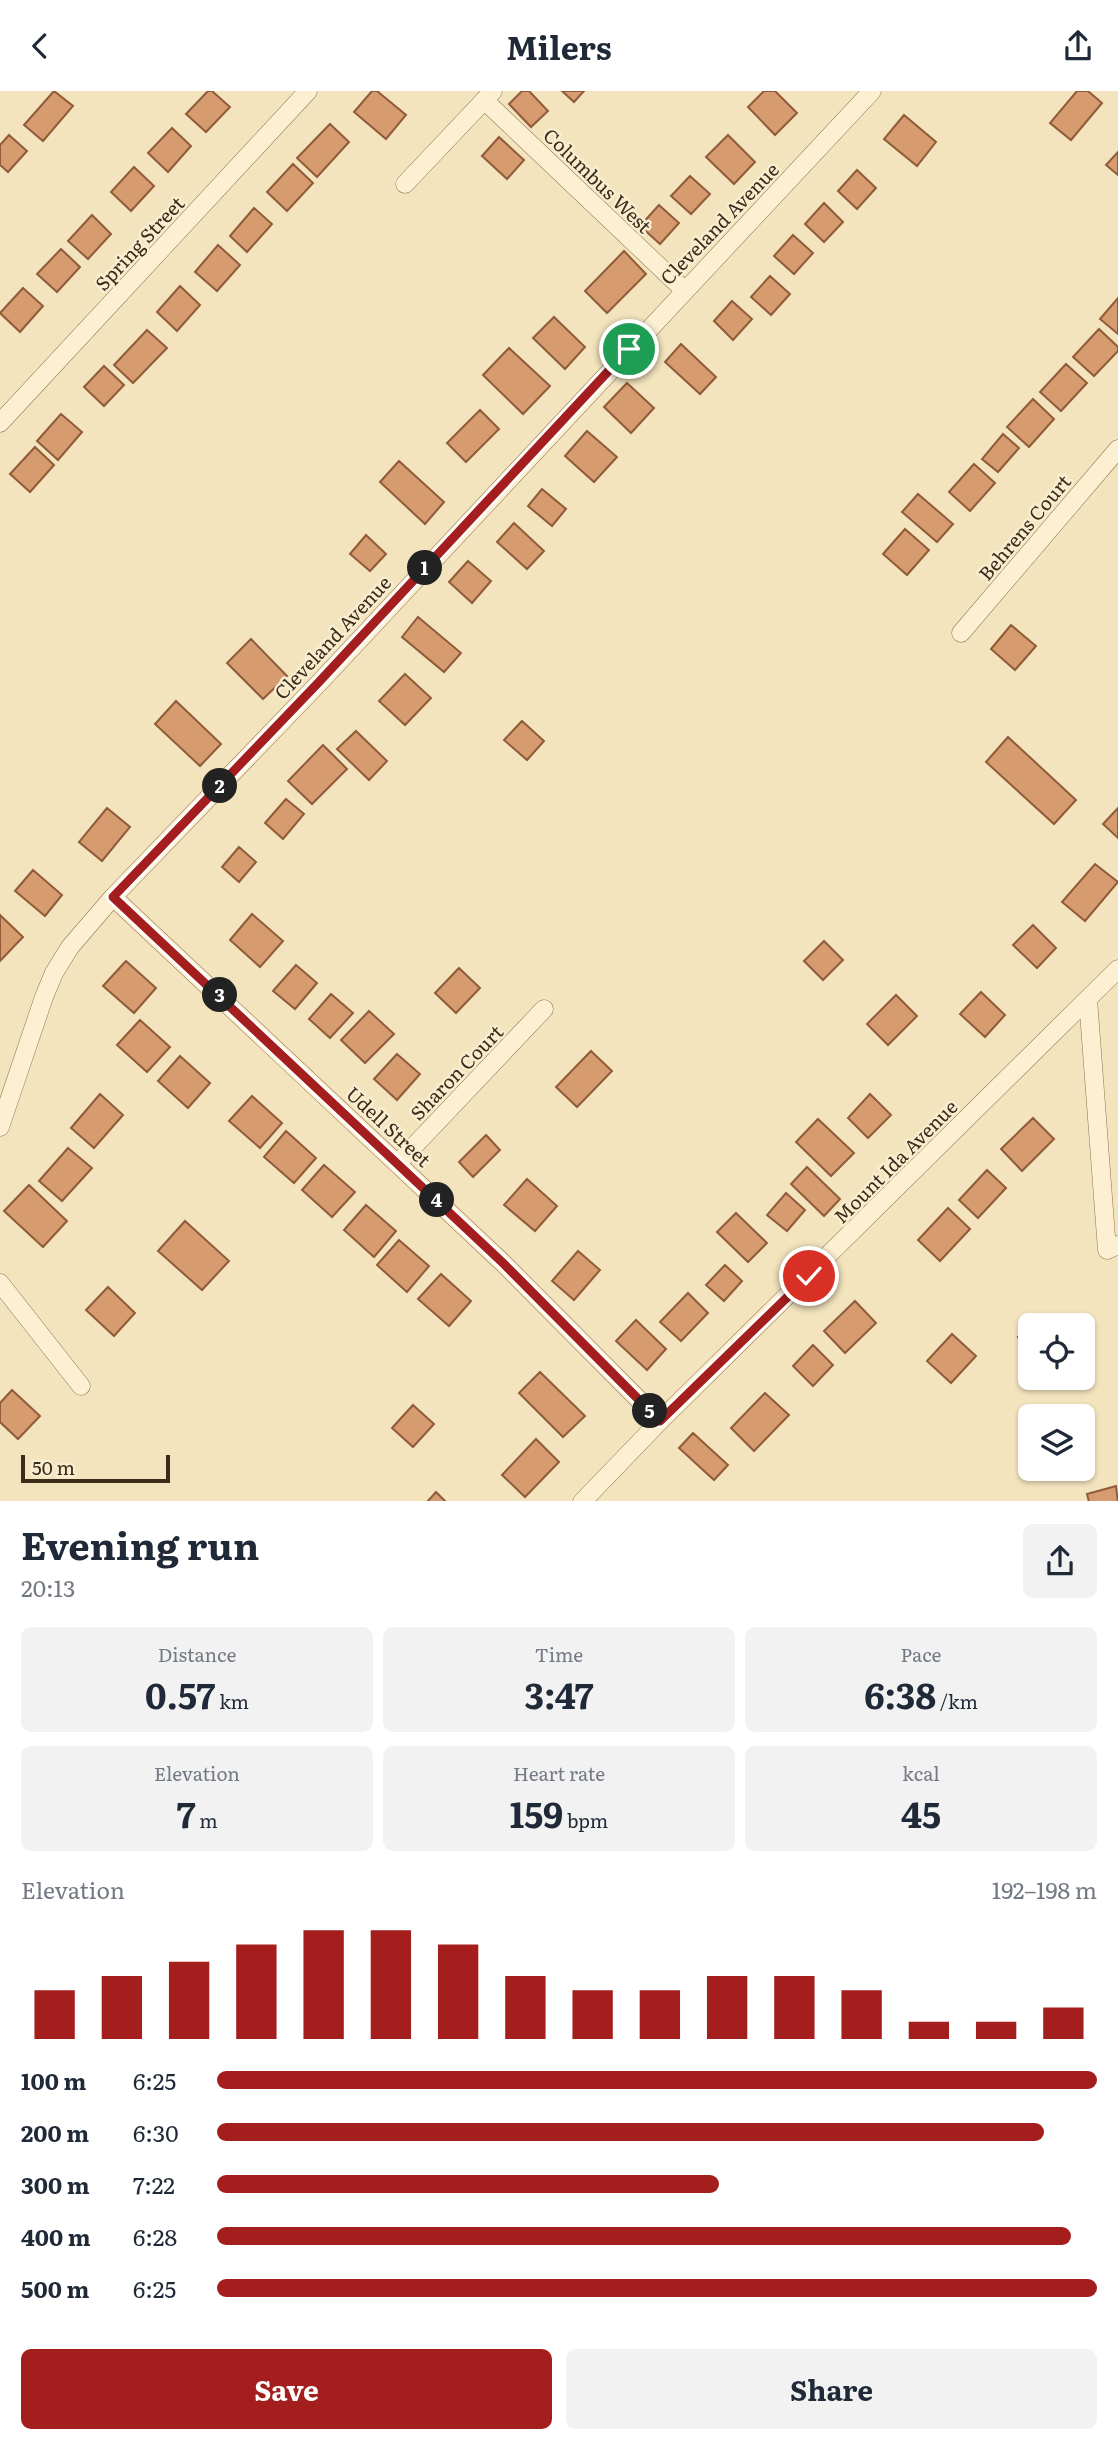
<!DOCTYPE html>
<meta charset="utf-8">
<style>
:root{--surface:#fff;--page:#f2f2f3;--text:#1f2937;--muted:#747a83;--accent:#a41e1d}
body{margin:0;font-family:Literata,serif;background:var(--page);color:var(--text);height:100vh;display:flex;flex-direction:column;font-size:26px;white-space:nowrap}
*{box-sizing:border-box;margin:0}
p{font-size:23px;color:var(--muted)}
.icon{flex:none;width:38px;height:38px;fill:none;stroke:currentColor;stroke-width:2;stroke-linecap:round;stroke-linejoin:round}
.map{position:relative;height:1410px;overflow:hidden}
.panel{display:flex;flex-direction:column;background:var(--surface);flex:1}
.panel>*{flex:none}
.fabs{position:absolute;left:1018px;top:1222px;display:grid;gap:14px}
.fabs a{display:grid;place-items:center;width:77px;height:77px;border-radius:10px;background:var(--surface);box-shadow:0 2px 5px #0004;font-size:35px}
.scale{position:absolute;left:21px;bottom:18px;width:149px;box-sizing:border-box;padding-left:7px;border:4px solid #3b2b1b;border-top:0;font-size:19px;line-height:24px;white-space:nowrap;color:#3b2b1b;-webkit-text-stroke:5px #f9edcf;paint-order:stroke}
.pin{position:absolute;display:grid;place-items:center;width:60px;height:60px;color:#fff;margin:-30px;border:4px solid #fff;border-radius:50%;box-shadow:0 2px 7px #0007}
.km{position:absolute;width:35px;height:35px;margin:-18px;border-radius:50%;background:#222;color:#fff;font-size:19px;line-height:35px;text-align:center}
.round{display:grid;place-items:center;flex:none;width:74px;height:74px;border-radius:10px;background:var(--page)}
.headline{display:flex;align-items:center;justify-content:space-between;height:119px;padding:0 21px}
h1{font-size:38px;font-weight:700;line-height:52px}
.figures{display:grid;grid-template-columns:repeat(3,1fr);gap:10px;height:119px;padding:7px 21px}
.figures div{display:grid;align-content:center;border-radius:10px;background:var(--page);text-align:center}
.figures b{font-size:35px;font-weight:700}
.figures small{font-size:19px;font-weight:400}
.figures p{font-size:19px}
.chart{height:196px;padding:14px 21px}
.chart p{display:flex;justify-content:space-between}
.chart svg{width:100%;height:126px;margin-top:7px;stroke:var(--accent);stroke-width:6}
.button{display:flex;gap:14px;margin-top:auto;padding:14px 21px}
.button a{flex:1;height:80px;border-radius:10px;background:var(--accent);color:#fff;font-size:28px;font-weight:700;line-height:80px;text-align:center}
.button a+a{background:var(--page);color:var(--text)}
ul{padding:0 21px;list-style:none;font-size:23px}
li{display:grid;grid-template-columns:112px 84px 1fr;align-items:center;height:52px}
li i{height:18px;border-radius:9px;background:var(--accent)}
header{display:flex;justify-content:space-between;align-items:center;height:91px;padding:0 21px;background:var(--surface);font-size:32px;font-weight:700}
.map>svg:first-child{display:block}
.building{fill:#d69b6f;stroke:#905b38;stroke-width:2}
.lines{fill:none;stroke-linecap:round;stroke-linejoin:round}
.street-casing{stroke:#8e7355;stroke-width:19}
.street{stroke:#fdf0d2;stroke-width:18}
.route-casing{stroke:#fff;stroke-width:14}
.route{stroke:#a41e1d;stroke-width:9}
.labels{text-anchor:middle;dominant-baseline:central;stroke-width:5;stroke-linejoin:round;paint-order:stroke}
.street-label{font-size:19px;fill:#3b2b1b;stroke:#f9edcf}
</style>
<header><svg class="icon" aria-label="back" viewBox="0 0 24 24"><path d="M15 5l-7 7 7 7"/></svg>Milers<svg class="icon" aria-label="share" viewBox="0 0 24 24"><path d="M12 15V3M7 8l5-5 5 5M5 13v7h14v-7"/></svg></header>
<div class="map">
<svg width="1118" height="1411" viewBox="0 0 1118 1411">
<rect width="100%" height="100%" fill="#f3e4be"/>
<path class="building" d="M 54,0 L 73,15 L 43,50 L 24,34 Z
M 208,0 L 212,0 L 230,16 L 206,41 L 186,23 Z
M 372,0 L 377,0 L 406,24 L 386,48 L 354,21 Z
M 522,0 L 529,0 L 548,20 L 531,36 L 509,13 Z
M 562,0 L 584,0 L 574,11 Z
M 764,0 L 775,0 L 797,22 L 775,44 L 748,16 Z
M 1077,0 L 1088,0 L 1102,12 L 1071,49 L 1050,32 Z
M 904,24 L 936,51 L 917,75 L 884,48 Z
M 330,33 L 349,51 L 317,86 L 297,67 Z
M 172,37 L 191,55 L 168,81 L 148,62 Z
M 9,44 L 27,60 L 8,81 L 0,74 L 0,54 Z
M 728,44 L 755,71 L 734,93 L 706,66 Z
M 499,46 L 524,69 L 507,88 L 482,65 Z
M 1118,61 L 1118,84 L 1106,74 Z
M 293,73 L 313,92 L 287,120 L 267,101 Z
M 134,76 L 154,95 L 131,120 L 111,101 Z
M 857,79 L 876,97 L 857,118 L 838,100 Z
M 690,85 L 710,103 L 691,123 L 671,105 Z
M 824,112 L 843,131 L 824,151 L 805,133 Z
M 659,114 L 679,132 L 660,153 L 640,135 Z
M 254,117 L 272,133 L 247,161 L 230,145 Z
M 92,124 L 111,143 L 88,168 L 68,150 Z
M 793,144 L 813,162 L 794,183 L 774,165 Z
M 218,154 L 240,174 L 217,200 L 195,181 Z
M 61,158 L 80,176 L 57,201 L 37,183 Z
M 624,160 L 646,183 L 607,222 L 585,200 Z
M 770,185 L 790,203 L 771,224 L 751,206 Z
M 180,195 L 200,214 L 177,240 L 157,221 Z
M 23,197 L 43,215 L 20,241 L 0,222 Z
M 1118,207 L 1118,243 L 1100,228 Z
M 732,210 L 752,228 L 733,249 L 714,230 Z
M 554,226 L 585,256 L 565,278 L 533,247 Z
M 1099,238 L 1118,256 L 1118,260 L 1094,285 L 1073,266 Z
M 147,239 L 167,257 L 133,292 L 114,274 Z
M 681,253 L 716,286 L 700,303 L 665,271 Z
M 509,257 L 550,295 L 523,323 L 483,284 Z
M 1066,273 L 1087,292 L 1061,320 L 1040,301 Z
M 104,275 L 124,294 L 104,315 L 84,296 Z
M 627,292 L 654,317 L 631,342 L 604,316 Z
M 1033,308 L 1054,328 L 1029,356 L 1007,336 Z
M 480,319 L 499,338 L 466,371 L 447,352 Z
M 61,323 L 82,341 L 58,369 L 37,350 Z
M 587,340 L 617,366 L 594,391 L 565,365 Z
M 1003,343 L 1019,357 L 998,381 L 982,368 Z
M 35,356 L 54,374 L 30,401 L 10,383 Z
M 399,370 L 444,411 L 425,433 L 380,391 Z
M 974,373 L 995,392 L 970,420 L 949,401 Z
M 542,398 L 566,418 L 552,435 L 528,415 Z
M 918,403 L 953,433 L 937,451 L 902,421 Z
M 514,432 L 544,460 L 527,478 L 497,451 Z
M 905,438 L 929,459 L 907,484 L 883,463 Z
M 366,444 L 386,463 L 370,480 L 350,463 Z
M 468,470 L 491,490 L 472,512 L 449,491 Z
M 418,526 L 461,562 L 444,581 L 402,546 Z
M 1011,534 L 1036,555 L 1015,579 L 991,558 Z
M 251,548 L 287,585 L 263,608 L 227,572 Z
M 405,583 L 431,607 L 405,634 L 379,610 Z
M 176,610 L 221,653 L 200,675 L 155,633 Z
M 522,630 L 544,650 L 527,669 L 504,649 Z
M 356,640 L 387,670 L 369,689 L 337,658 Z
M 1008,646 L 1076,709 L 1054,733 L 986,671 Z
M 323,654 L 347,678 L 312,713 L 288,690 Z
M 286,708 L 304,723 L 283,748 L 265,732 Z
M 107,717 L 130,736 L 102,770 L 79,751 Z
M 1118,717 L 1118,747 L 1103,733 Z
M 239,756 L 256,771 L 239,791 L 222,776 Z
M 1095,773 L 1118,791 L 1085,830 L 1062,811 Z
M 33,779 L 62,804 L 45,825 L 15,800 Z
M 252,823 L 283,850 L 260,876 L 230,849 Z
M 0,824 L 23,846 L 0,870 Z
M 1033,834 L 1056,857 L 1037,877 L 1013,854 Z
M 824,850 L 843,869 L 823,889 L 804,870 Z
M 126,870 L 156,897 L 134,922 L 103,895 Z
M 296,874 L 317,892 L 295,918 L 273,900 Z
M 459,877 L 480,897 L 456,922 L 435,902 Z
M 981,901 L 1005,924 L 985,946 L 960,923 Z
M 331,903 L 353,922 L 330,947 L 309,928 Z
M 896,904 L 917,925 L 888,954 L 867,933 Z
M 369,920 L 394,943 L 365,972 L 341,949 Z
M 140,929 L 170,956 L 147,981 L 117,954 Z
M 591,960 L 612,980 L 577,1016 L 556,996 Z
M 397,963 L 420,983 L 397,1009 L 374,988 Z
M 180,965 L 210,992 L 188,1017 L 158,990 Z
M 100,1003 L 123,1024 L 94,1057 L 71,1037 Z
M 870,1003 L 891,1024 L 868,1047 L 848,1027 Z
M 252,1005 L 282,1032 L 260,1057 L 229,1030 Z
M 1033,1027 L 1054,1048 L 1022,1080 L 1001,1058 Z
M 818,1028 L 854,1062 L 831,1085 L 796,1051 Z
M 286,1040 L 316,1067 L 294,1092 L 264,1066 Z
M 486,1044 L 500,1059 L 473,1086 L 459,1071 Z
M 68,1057 L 92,1077 L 62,1110 L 39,1090 Z
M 324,1074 L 355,1101 L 332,1126 L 302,1099 Z
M 807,1076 L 840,1108 L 824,1125 L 791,1093 Z
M 987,1079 L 1006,1097 L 978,1127 L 959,1109 Z
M 527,1088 L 557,1115 L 535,1140 L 504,1114 Z
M 29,1094 L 67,1130 L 43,1156 L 4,1120 Z
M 786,1102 L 805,1119 L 787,1140 L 767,1124 Z
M 366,1114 L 396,1140 L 374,1166 L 344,1139 Z
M 948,1117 L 970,1138 L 940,1170 L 918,1149 Z
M 736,1122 L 767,1152 L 748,1171 L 717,1141 Z
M 185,1130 L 229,1170 L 202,1199 L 158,1160 Z
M 399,1149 L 429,1175 L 407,1201 L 377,1174 Z
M 578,1160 L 600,1179 L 574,1209 L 552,1190 Z
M 725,1174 L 742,1190 L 724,1210 L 706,1194 Z
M 441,1183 L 471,1210 L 449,1235 L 418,1208 Z
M 108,1196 L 135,1222 L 114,1245 L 86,1219 Z
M 688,1202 L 708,1222 L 681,1250 L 660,1231 Z
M 855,1210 L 876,1232 L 845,1262 L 824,1240 Z
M 636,1229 L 666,1258 L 647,1279 L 616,1250 Z
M 1031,1239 L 1031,1270 L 1018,1246 Z
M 952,1243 L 976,1265 L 951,1292 L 927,1270 Z
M 813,1254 L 833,1274 L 813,1295 L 793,1275 Z
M 540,1281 L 585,1325 L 563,1346 L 519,1302 Z
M 12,1299 L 40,1325 L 18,1348 L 0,1331 L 0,1312 Z
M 765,1302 L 789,1324 L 754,1360 L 731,1337 Z
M 413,1314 L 434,1333 L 413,1356 L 392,1337 Z
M 693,1342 L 728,1374 L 714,1389 L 679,1357 Z
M 536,1348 L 559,1371 L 525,1406 L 502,1384 Z
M 1116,1395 L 1118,1411 L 1089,1411 L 1087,1403 Z
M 436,1401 L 446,1411 L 427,1411 Z"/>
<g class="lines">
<g class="street-casing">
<path id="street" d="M 484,9 L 684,199
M 405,93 L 493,0
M 0,332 L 308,0
M 961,542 L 1118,358
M 113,806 L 503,1172 L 660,1330
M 1088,908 L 1107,1159 L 1118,1154
M 0,1036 L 44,906 L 54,882 L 70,856 L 113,806 L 319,592 L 872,0
M 398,1072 L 544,918
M 0,1192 L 81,1295
M 582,1411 L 660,1330 L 1118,878"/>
</g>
<use href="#street" class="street"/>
</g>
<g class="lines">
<g class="route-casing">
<path id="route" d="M 629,258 L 318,592 L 113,806 L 503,1172 L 660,1330 L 809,1185"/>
</g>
<use href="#route" class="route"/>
</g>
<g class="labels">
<g class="street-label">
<text transform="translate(598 89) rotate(44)">Columbus West</text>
<text transform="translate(719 132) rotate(-46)">Cleveland Avenue</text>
<text transform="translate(139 152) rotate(-47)">Spring Street</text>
<text transform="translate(1024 436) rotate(-50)">Behrens Court</text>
<text transform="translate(332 546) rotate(-47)">Cleveland Avenue</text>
<text transform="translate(456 981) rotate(-46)">Sharon Court</text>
<text transform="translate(389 1035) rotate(43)">Udell Street</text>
<text transform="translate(895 1070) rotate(-45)">Mount Ida Avenue</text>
</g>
</g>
</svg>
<div class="fabs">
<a><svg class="icon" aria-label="locate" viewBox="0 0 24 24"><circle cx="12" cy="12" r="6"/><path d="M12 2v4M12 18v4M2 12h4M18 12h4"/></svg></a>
<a><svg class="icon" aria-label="layers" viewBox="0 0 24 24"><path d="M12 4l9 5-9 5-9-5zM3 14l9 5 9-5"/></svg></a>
</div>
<div class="scale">50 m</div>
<div class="pin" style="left:629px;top:258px;background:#1e9e55"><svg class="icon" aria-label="arrive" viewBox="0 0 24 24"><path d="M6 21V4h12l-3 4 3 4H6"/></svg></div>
<div class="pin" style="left:809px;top:1185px;background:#d93025"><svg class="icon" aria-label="check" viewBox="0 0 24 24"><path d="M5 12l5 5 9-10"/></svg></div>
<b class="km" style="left:425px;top:477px">1</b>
<b class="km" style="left:220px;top:695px">2</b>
<b class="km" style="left:220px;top:904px">3</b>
<b class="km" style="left:437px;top:1109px">4</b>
<b class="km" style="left:650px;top:1320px">5</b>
</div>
<section class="panel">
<div class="headline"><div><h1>Evening run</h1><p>20:13</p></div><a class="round"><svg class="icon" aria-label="share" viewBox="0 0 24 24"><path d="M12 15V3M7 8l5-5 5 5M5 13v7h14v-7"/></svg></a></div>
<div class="figures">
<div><p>Distance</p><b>0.57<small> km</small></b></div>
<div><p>Time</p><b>3:47</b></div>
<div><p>Pace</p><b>6:38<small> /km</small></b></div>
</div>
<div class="figures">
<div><p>Elevation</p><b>7<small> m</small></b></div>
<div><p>Heart rate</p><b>159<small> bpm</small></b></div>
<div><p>kcal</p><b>45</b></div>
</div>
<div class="chart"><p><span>Elevation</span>192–198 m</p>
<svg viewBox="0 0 160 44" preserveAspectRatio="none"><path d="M5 44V27M15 44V22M25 44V17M35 44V11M45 44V6M55 44V6M65 44V11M75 44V22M85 44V27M95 44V27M105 44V22M115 44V22M125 44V27M135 44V38M145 44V38M155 44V33"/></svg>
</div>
<ul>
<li><b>100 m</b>6:25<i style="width:100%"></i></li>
<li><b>200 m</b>6:30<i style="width:94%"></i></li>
<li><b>300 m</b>7:22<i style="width:57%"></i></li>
<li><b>400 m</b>6:28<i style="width:97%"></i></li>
<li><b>500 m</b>6:25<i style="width:100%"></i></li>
</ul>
<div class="button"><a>Save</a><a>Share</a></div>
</section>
